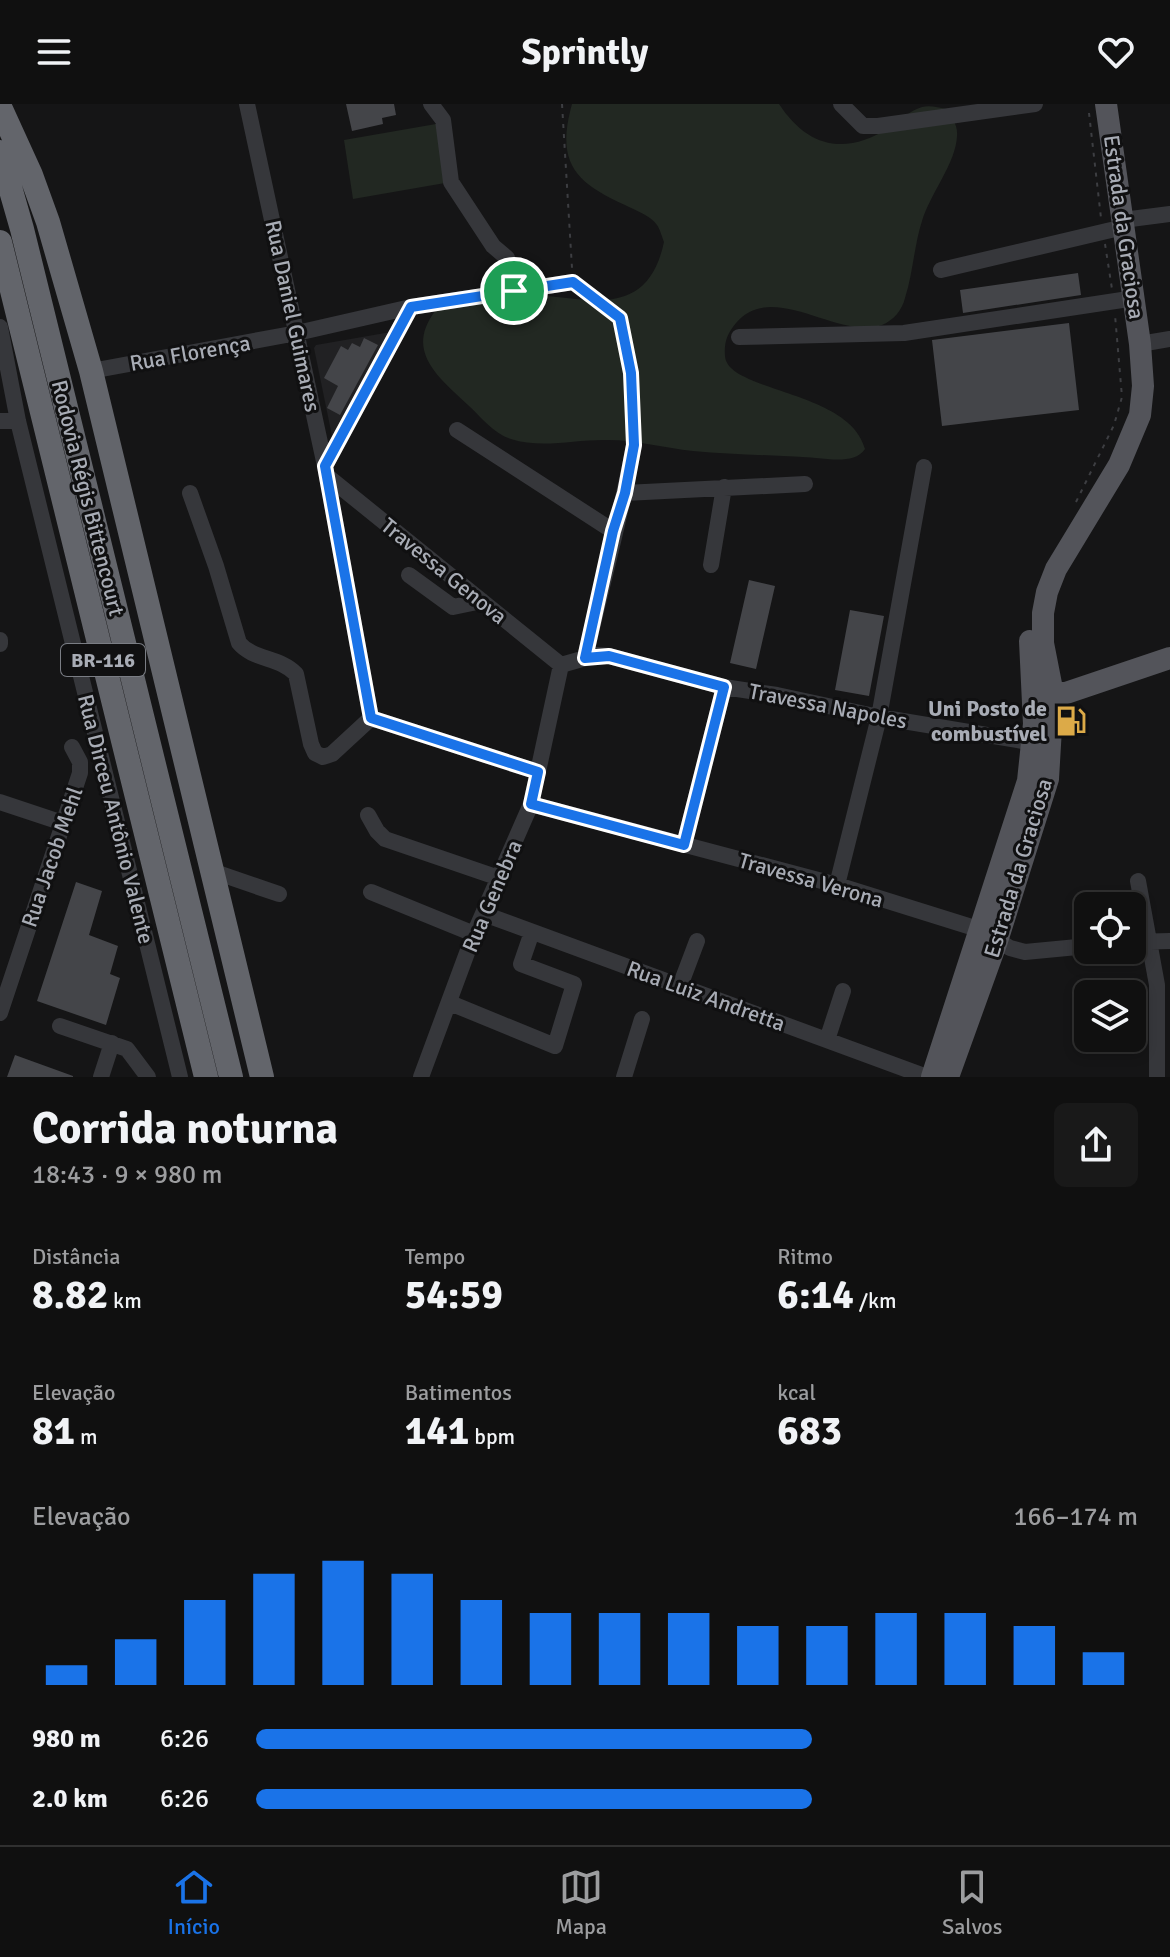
<!DOCTYPE html>
<html lang="pt">
<meta charset="utf-8">
<style>
:root{--surface:#101010;--page:#191919;--text:#f1f3f6;--muted:#9c9d9f;--line:#303030;--accent:#1a73e8}
body{margin:0;font-family:Signika,sans-serif;background:var(--page);color:var(--text);height:100vh;display:flex;flex-direction:column;font-size:30px;white-space:nowrap}
*{box-sizing:border-box;margin:0}
p{font-size:26px;color:var(--muted)}
.icon{flex:none;width:44px;height:44px;fill:none;stroke:currentColor;stroke-width:2;stroke-linecap:round;stroke-linejoin:round}
.map{position:relative;height:973px;overflow:hidden}
.sheet{display:flex;flex-direction:column;background:var(--surface);flex:1}
.sheet>*{flex:none}
.controls{position:absolute;left:1074px;top:788px;display:grid;gap:16px}
.controls a{display:grid;place-items:center;width:72px;height:72px;border-radius:12px;background:var(--surface);box-shadow:0 4px 12px #0003,0 0 0 2px var(--line);font-size:40px}
.pin{position:absolute;display:grid;place-items:center;width:68px;height:68px;color:#fff;margin:-34px;border:4px solid #fff;border-radius:50%;box-shadow:0 2px 8px #0007}
.round{display:grid;place-items:center;flex:none;width:84px;height:84px;border-radius:12px;background:var(--page)}
.summary{display:flex;align-items:center;justify-content:space-between;height:136px;padding:0 32px}
h1{font-size:44px;font-weight:800;line-height:60px}
.stats{display:grid;grid-template-columns:repeat(3,1fr);gap:12px;height:136px;padding:8px 32px}
.stats div{display:grid;align-content:center}
.stats b{font-size:40px;font-weight:800}
.stats small{font-size:22px;font-weight:400}
.stats p{font-size:22px}
.chart{height:224px;padding:16px 32px}
.chart p{display:flex;justify-content:space-between}
.chart svg{width:100%;height:144px;margin-top:8px;stroke:var(--accent);stroke-width:6}
ul{padding:0 32px;list-style:none;font-size:26px}
li{display:grid;grid-template-columns:128px 96px 1fr;align-items:center;height:60px}
li i{height:20px;border-radius:10px;background:var(--accent)}
header{display:flex;justify-content:space-between;align-items:center;height:104px;padding:0 32px;background:var(--surface);font-size:36px;font-weight:800}
.tabs{display:flex;justify-content:space-around;align-items:center;height:112px;border-top:2px solid var(--line);background:var(--surface);font-size:22px;color:var(--muted)}
.tabs a{display:grid;justify-items:center;gap:4px}
.tabs .current{color:var(--accent)}
.map>svg:first-child{display:block}
.built{fill:#212123}
.green{fill:#222822}
.building{fill:#444549}
.lines{fill:none;stroke-linecap:round;stroke-linejoin:round}
.path{stroke:#3d3e42;stroke-width:2;stroke-dasharray:4 6;stroke-linecap:butt}
.minor{stroke:#36373b;stroke-width:16}
.major{stroke:#53545a;stroke-width:22}
.highway{stroke:#63656b;stroke-width:24}
.route-casing{stroke:#fff;stroke-width:16}
.route{stroke:#1a73e8;stroke-width:10}
.labels{text-anchor:middle;dominant-baseline:central;stroke-width:6;stroke-linejoin:round;paint-order:stroke}
.shield{fill:#101011;stroke:#7a7d84;stroke-width:2}
.shield-label{font-size:20px;font-weight:bold;fill:#a8acb5}
.street-label{font-size:22px;fill:#a8acb5;stroke:#101011}
.poi-label{font-size:22px;font-weight:bold;fill:#a8acb5;stroke:#101011;text-anchor:end}
</style>
<header><svg class="icon" aria-label="menu" viewBox="0 0 24 24"><path d="M4 6h16M4 12h16M4 18h16"/></svg>Sprintly<svg class="icon" aria-label="heart" viewBox="0 0 24 24"><path d="M12 20l-8-8c-3-5 5-10 8-4 3-6 11-1 8 4z"/></svg></header>
<div class="map">
<svg width="1170" height="973" viewBox="0 0 1170 973">
<rect width="100%" height="100%" fill="#151516"/>
<path class="built" d="M 391,228 L 337,333 L 332,332 L 314,244 L 316,241 Z"/>
<path class="green" d="M 572,0 L 779,0 C 808,44 846,52 890,23 C 901,16 909,7 922,3 C 929,1 938,3 946,5 C 952,13 958,21 957,32 C 956,59 930,90 922,117 C 914,142 913,169 905,194 C 902,206 894,216 882,221 C 839,237 773,175 736,219 C 727,230 724,238 725,252 C 727,288 850,286 865,345 C 857,357 840,356 827,355 C 782,351 737,351 693,347 C 665,344 636,336 608,336 C 576,335 542,345 511,335 C 494,330 481,313 468,301 C 438,273 404,247 436,206 C 460,201 485,193 509,191 C 572,186 645,227 664,138 C 662,133 660,125 657,121 C 651,112 635,106 625,101 C 574,78 556,58 572,0 Z
M 436,20 L 445,79 L 353,95 L 344,36 Z"/>
<path class="building" d="M 346,0 L 394,0 L 396,11 L 382,14 L 383,20 L 352,27 Z
M 1078,169 L 1081,191 L 963,209 L 960,186 Z
M 1069,219 L 1079,306 L 942,322 L 932,236 Z
M 364,234 L 378,241 L 340,311 L 327,304 L 338,282 L 324,274 L 341,242 L 348,246 L 352,239 L 360,243 Z
M 749,476 L 775,482 L 756,565 L 730,559 Z
M 850,506 L 884,512 L 869,592 L 835,586 Z
M 76,778 L 102,787 L 89,831 L 118,842 L 110,870 L 120,874 L 106,921 L 37,897 Z
M 15,951 L 73,972 L 73,973 L 7,973 Z"/>
<g class="lines">
<path class="path" d="M 562,0 L 572,164
M 1089,9 L 1101,114
M 1105,140 L 1112,185
M 583,185 L 620,214 L 631,269 L 634,328
M 1076,398 L 1114,321 L 1122,293 L 1115,211"/>
<path class="minor" d="M 247,0 L 325,362 L 371,614
M 431,0 L 443,16 L 451,78 L 493,142 L 507,154 L 514,187
M 841,0 L 863,22 L 878,22 L 1035,0
M 1123,116 L 1170,110
M 941,166 L 1111,126
M 0,223 L 18,317 L 180,973
M 739,233 L 904,229 L 1122,196
M 1140,240 L 1170,235
M 91,267 L 297,229 L 411,203 L 573,178
M 0,317 L 18,317
M 457,326 L 613,427
M 325,362 L 411,203
M 327,372 L 561,561
M 190,389 L 216,462 L 239,539 C 253,556 280,553 296,570 L 311,640 L 315,649 L 323,653 L 332,650 L 371,614
M 625,389 L 805,380
M 711,461 L 724,383
M 409,471 L 453,503 L 482,497
M 0,536 L 0,540
M 585,554 C 601,483 621,412 634,341
M 561,561 L 596,551 L 609,552 L 724,583 L 777,591 L 879,613 L 1041,640
M 371,614 L 538,668
M 0,698 L 63,719
M 531,700 L 837,781 L 981,826 L 1010,844 L 1025,848 L 1088,842
M 368,711 L 377,727 L 385,735 L 499,774
M 684,741 L 724,583
M 212,767 L 279,790
M 1138,777 L 1157,881 L 1157,973
M 837,781 L 879,613 L 924,363
M 371,788 L 474,830
M 484,810 L 927,973
M 1132,838 L 1170,837
M 680,882 L 697,837
M 450,899 L 555,942 L 574,880 L 521,860 L 532,828
M 0,909 L 80,669 L 80,658 L 72,643
M 60,922 L 127,945 L 148,973
M 827,936 L 843,887
M 101,973 L 112,939
M 421,973 L 474,830 L 531,700 L 561,561
M 624,973 L 642,915"/>
<path class="major" d="M 1041,589 L 1066,589 L 1170,554
M 932,973 L 1028,677 L 1034,620 L 1030,537
M 948,973 L 997,837 L 1048,675 L 1053,590 L 1043,539 L 1043,509 L 1047,488 L 1056,465 L 1119,361 L 1140,311 L 1143,282 L 1140,240 L 1106,0"/>
<path class="highway" d="M 0,3 L 31,71 L 48,118 L 91,267 L 262,973
M 0,48 L 22,125 L 231,973
M 0,138 L 206,973"/>
</g>
<g class="lines">
<g class="route-casing">
<path id="route" d="M 573,178 L 620,214 L 631,269 L 634,341 L 625,389 L 613,427 L 585,554 L 609,552 L 724,583 L 684,741 L 531,700 L 538,668 L 371,614 L 325,362 L 411,203 Z"/>
</g>
<use href="#route" class="route"/>
</g>
<defs>
<g id="fuel-bare" transform="scale(2.4)"><path d="M-5.5-6h7V0h2V4h1.3V-2.5L3-4.5l.8-.8L6-3V5H2.5V1h-1V6h-7ZM-4.2-4.7v3.2H.2V-4.7Z" fill="#dcaa48" stroke="#101011" stroke-width="2.5" paint-order="stroke"/></g>
</defs>
<g fill-rule="evenodd">
<use href="#fuel-bare" x="1071" y="617"/>
</g>
<g class="labels">
<rect class="shield" x="61" y="540" width="84" height="32" rx="6"/>
<g class="shield-label">
<text x="103" y="556">BR-116</text>
</g>
<g class="street-label">
<text transform="translate(1124 123) rotate(82)">Estrada da Graciosa</text>
<text transform="translate(293 212) rotate(78)">Rua Daniel Guimares</text>
<text transform="translate(190 249) rotate(-10)">Rua Florença</text>
<text transform="translate(88 394) rotate(76)">Rodovia Régis Bittencourt</text>
<text transform="translate(444 467) rotate(39)">Travessa Genova</text>
<text transform="translate(828 602) rotate(11)">Travessa Napoles</text>
<text transform="translate(116 715) rotate(76)">Rua Dirceu Antônio Valente</text>
<text transform="translate(52 753) rotate(-71)">Rua Jacob Mehl</text>
<text transform="translate(1018 764) rotate(-73)">Estrada da Graciosa</text>
<text transform="translate(811 776) rotate(16)">Travessa Verona</text>
<text transform="translate(492 792) rotate(-67)">Rua Genebra</text>
<text transform="translate(706 892) rotate(20)">Rua Luiz Andretta</text>
</g>
<g class="poi-label">
<text x="1047" y="604">Uni Posto de<tspan x="1047" dy="25">combustível</tspan></text>
</g>
</g>
</svg>
<div class="controls">
<a><svg class="icon" aria-label="locate" viewBox="0 0 24 24"><circle cx="12" cy="12" r="6"/><path d="M12 2v4M12 18v4M2 12h4M18 12h4"/></svg></a>
<a><svg class="icon" aria-label="layers" viewBox="0 0 24 24"><path d="M12 4l9 5-9 5-9-5zM3 14l9 5 9-5"/></svg></a>
</div>
<div class="pin" style="left:514px;top:187px;background:#1e9e55"><svg class="icon" aria-label="arrive" viewBox="0 0 24 24"><path d="M6 21V4h12l-3 4 3 4H6"/></svg></div>
</div>
<section class="sheet">
<div class="summary"><div><h1>Corrida noturna</h1><p>18:43 · 9 × 980 m</p></div><a class="round"><svg class="icon" aria-label="share" viewBox="0 0 24 24"><path d="M12 15V3M7 8l5-5 5 5M5 13v7h14v-7"/></svg></a></div>
<div class="stats">
<div><p>Distância</p><b>8.82<small> km</small></b></div>
<div><p>Tempo</p><b>54:59</b></div>
<div><p>Ritmo</p><b>6:14<small> /km</small></b></div>
</div>
<div class="stats">
<div><p>Elevação</p><b>81<small> m</small></b></div>
<div><p>Batimentos</p><b>141<small> bpm</small></b></div>
<div><p>kcal</p><b>683</b></div>
</div>
<div class="chart"><p><span>Elevação</span>166–174 m</p>
<svg viewBox="0 0 160 44" preserveAspectRatio="none"><path d="M5 44V38M15 44V30M25 44V18M35 44V10M45 44V6M55 44V10M65 44V18M75 44V22M85 44V22M95 44V22M105 44V26M115 44V26M125 44V22M135 44V22M145 44V26M155 44V34"/></svg>
</div>
<ul>
<li><b>980 m</b>6:26<i style="width:63%"></i></li>
<li><b>2.0 km</b>6:26<i style="width:63%"></i></li>
</ul>
</section>
<nav class="tabs">
<a class="current"><svg class="icon" aria-label="home" viewBox="0 0 24 24"><path d="M3 11l9-7 9 7M6 9v11h12V9"/></svg>Início</a>
<a><svg class="icon" aria-label="map" viewBox="0 0 24 24"><path d="M3 6l6-2 6 2 6-2v14l-6 2-6-2-6 2zM9 4v14M15 6v14"/></svg>Mapa</a>
<a><svg class="icon" aria-label="saved" viewBox="0 0 24 24"><path d="M7 4h10v16l-5-4-5 4z"/></svg>Salvos</a>
</nav>
